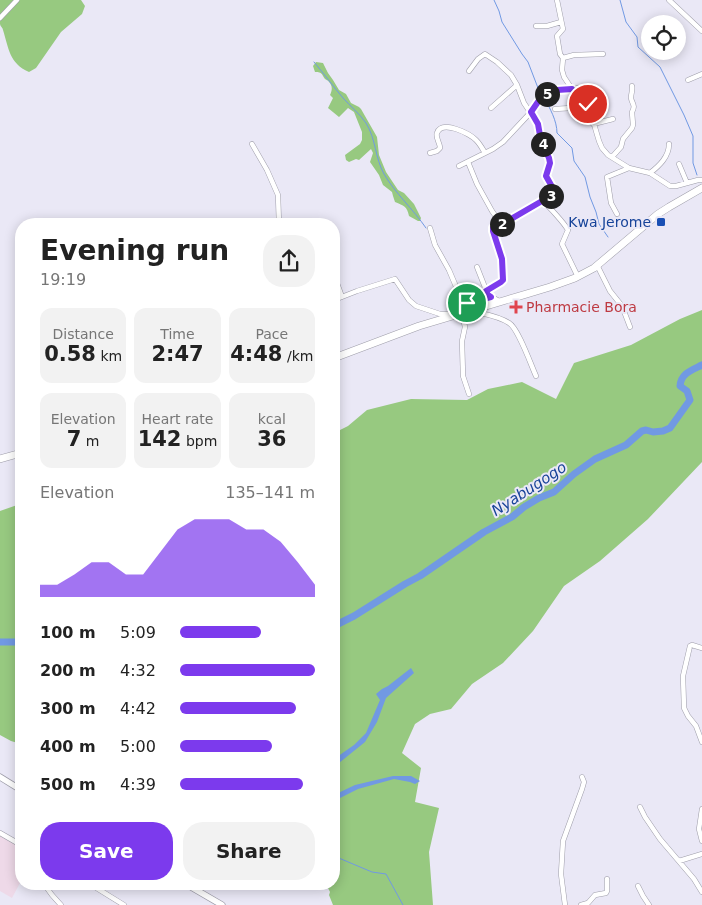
<!DOCTYPE html>
<meta charset="utf-8">
<style>
:root{--surface:#fff;--page:#f2f2f2;--text:#222;--muted:#767676;--accent:#7c3aed}
body{margin:0;font-family:"DejaVu Sans",sans-serif;background:var(--page);color:var(--text);height:100vh;display:flex;flex-direction:column;font-size:19px;white-space:nowrap}
*{box-sizing:border-box;margin:0}
p{font-size:16px;color:var(--muted)}
.icon{flex:none;width:28px;height:28px;fill:none;stroke:currentColor;stroke-width:2;stroke-linecap:round;stroke-linejoin:round}
.map{position:relative;flex:1;overflow:hidden}
.drawer{position:absolute;left:15px;top:218px;width:325px;height:672px;display:flex;flex-direction:column;background:var(--surface);border-radius:20px;box-shadow:0 2px 12px #0003}
.drawer>*{flex:none}
.tools{position:absolute;left:641px;top:15px;display:grid;gap:10px}
.tools a{display:grid;place-items:center;width:45px;height:45px;border-radius:50%;background:var(--surface);box-shadow:0 2px 12px #0003;font-size:25px}
.pin{position:absolute;display:grid;place-items:center;width:42px;height:42px;color:#fff;margin:-21px;border:2px solid #fff;border-radius:50%;box-shadow:0 1px 5px #0007}
.km{position:absolute;width:25px;height:25px;margin:-12px;border-radius:50%;background:#222;color:#fff;font-size:14px;line-height:25px;text-align:center}
.round{display:grid;place-items:center;flex:none;width:52px;height:52px;border-radius:20px;background:var(--page)}
.headline{display:flex;align-items:center;justify-content:space-between;height:85px;padding:0 25px}
h1{font-size:28px;font-weight:800;line-height:38px}
.stats{display:grid;grid-template-columns:repeat(3,1fr);gap:8px;height:85px;padding:5px 25px}
.stats div{display:grid;align-content:center;border-radius:12px;background:var(--page);text-align:center}
.stats b{font-size:21px;font-weight:800}
.stats small{font-size:14px;font-weight:400}
.stats p{font-size:14px}
.chart{height:140px;padding:10px 25px}
.chart p{display:flex;justify-content:space-between}
.chart svg{width:100%;height:90px;margin-top:5px;fill:var(--accent);opacity:.7}
.primary-button{display:flex;gap:10px;margin-top:auto;padding:10px 25px}
.primary-button a{flex:1;height:58px;border-radius:20px;background:var(--accent);color:#fff;font-size:20px;font-weight:800;line-height:58px;text-align:center}
.primary-button a+a{background:var(--page);color:var(--text)}
ul{padding:0 25px;list-style:none;font-size:16px}
li{display:grid;grid-template-columns:80px 60px 1fr;align-items:center;height:38px}
li i{height:12px;border-radius:6px;background:var(--accent)}
.map>svg:first-child{display:block}
.education{fill:#eed9e8}
.green{fill:#97c980}
.water{fill:#7199e3}
.lines{fill:none;stroke-linecap:round;stroke-linejoin:round}
.stream{stroke:#7199e3;stroke-width:1}
.river{stroke:#7199e3;stroke-width:7}
.minor-casing{stroke:#9e9da9;stroke-width:5.5}
.major-casing{stroke:#9e9da9;stroke-width:7}
.highway-casing{stroke:#9e9da9;stroke-width:8}
.minor{stroke:#fff;stroke-width:4.5}
.major{stroke:#fff;stroke-width:5.5}
.highway{stroke:#fff;stroke-width:7}
.route-casing{stroke:#fff;stroke-width:10}
.route{stroke:#7c3aed;stroke-width:6}
.transit-dot{fill:#1a4fb4;stroke:#eae8f6;stroke-width:2}
.health-dot{fill:#e0444e;stroke:#eae8f6;stroke-width:2}
.labels{text-anchor:middle;dominant-baseline:central;stroke-width:4;stroke-linejoin:round;paint-order:stroke}
.transit-label{font-size:14px;fill:#164399;stroke:#eae8f6;text-anchor:end}
.health-label{font-size:14px;fill:#be3a42;stroke:#eae8f6;text-anchor:start}
.water-label{font-size:15px;font-style:italic;fill:#184398;stroke:#eae8f6}
</style>
<div class="map">
<svg width="702" height="905" viewBox="0 0 702 905">
<rect width="100%" height="100%" fill="#eae8f6"/>
<path class="education" d="M 0,834 L 21,846 L 21,881 L 12,898 L 0,891 Z"/>
<path class="green" d="M 0,0 L 81,0 L 85,6 L 82,14 L 61,32 L 36,68 L 29,72 C 9,63 9,49 3,30 C 2,26 1,28 0,24 C 0,16 0,8 0,0 Z
M 316,62 L 323,63 L 328,73 L 333,80 L 339,90 L 346,94 L 351,103 L 359,107 L 361,109 L 377,137 L 379,155 L 386,172 L 398,190 L 404,193 L 414,204 L 421,218 L 420,221 L 418,221 L 409,216 C 407,206 404,206 395,202 L 393,196 L 392,192 L 383,185 L 379,175 L 370,162 L 373,153 L 371,149 L 359,160 L 356,159 L 349,162 L 346,160 L 345,155 L 360,144 L 362,140 L 362,132 L 354,112 L 348,108 L 339,117 L 328,108 L 333,98 L 330,95 C 332,91 333,86 329,82 C 328,80 326,80 325,79 C 321,74 323,72 315,72 L 313,66 Z
M 702,310 L 702,462 L 648,519 L 600,561 L 564,586 L 533,631 L 503,663 L 472,684 L 451,709 L 430,714 L 415,724 L 402,753 L 421,768 L 415,802 L 439,808 L 429,852 L 433,905 L 333,905 L 329,895 L 330,892 L 326,884 L 334,884 L 334,433 L 348,426 L 367,410 L 411,399 L 467,400 L 488,389 L 522,382 L 556,399 L 574,363 L 631,345 L 680,319 Z
M 21,498 L 21,744 L 11,741 L 0,735 L 0,511 L 20,504 Z"/>
<path class="water" d="M 411,668 L 414,673 L 386,698 L 377,722 L 365,742 L 334,767 L 334,759 L 354,745 L 366,733 L 380,700 L 376,694 L 382,689 L 388,686 Z
M 393,776 L 411,776 L 420,781 L 415,784 L 410,782 L 394,779 L 358,789 L 334,801 L 334,795 L 355,785 Z"/>
<g class="lines">
<path class="stream" d="M 494,0 L 499,11 L 502,22 L 522,54 L 528,62 L 538,88 L 542,94
M 620,0 L 626,22 L 637,37 L 638,47 L 660,67 L 684,115 L 693,136 L 693,163 L 697,175
M 314,62 C 324,74 333,86 343,98 C 351,107 359,113 366,123 C 376,139 375,158 384,174 C 395,193 413,209 426,228
M 544,98 C 550,108 557,121 557,133 L 572,148 L 574,161 L 585,177 L 590,197 L 596,212 L 599,224 L 608,237
M 334,856 L 372,872 L 386,874 L 403,905"/>
<path class="river" d="M 334,626 L 354,616 L 405,584 L 420,576 L 484,532 L 512,517 L 524,507 L 539,498 L 554,492 L 574,474 L 595,459 L 626,445 L 642,431 L 646,430 L 653,432 L 663,431 L 670,428 L 690,400 L 687,391 L 680,386 C 681,373 692,370 702,365
M 0,642 L 21,642"/>
<g class="minor-casing">
<path id="minor" d="M 557,0 L 563,29 L 557,36 L 560,54 L 563,58 L 562,70 L 564,77 L 576,95 L 585,100 L 588,104 L 599,141 L 602,148 L 608,155 L 629,168 L 650,173 L 670,186 L 676,186 L 698,180 L 702,180
M 669,0 L 702,31
M 0,18 L 17,0
M 536,26 L 547,26 L 561,22
M 563,58 L 574,55 L 603,54
M 469,71 L 478,59 L 485,54 L 497,62 L 511,75 L 517,85 L 524,103 L 538,124 L 541,141 L 550,163 L 546,176 L 555,191 L 545,203
M 688,80 L 702,74
M 491,108 L 517,85
M 555,109 L 571,108 L 575,102 L 576,95
M 593,124 L 613,119
M 252,144 L 267,170 L 278,195 L 279,224
M 430,153 L 437,151 L 440,148 C 440,143 435,137 437,133 C 442,119 470,134 476,140 C 480,144 482,148 485,153
M 612,157 L 621,147 L 623,139 L 632,128 L 633,125 L 632,112 C 636,105 632,104 631,98 C 631,93 633,90 632,86
M 468,162 L 477,184 L 492,211 L 501,224
M 679,164 L 687,183
M 459,166 L 493,149 L 503,142 L 531,112 L 542,96 L 557,90 L 589,87
M 650,173 C 659,166 669,157 669,144
M 617,214 L 611,203 L 607,177 L 629,168
M 430,228 L 435,245 L 449,270 L 463,303 L 466,304 L 491,297
M 597,265 L 610,291 L 622,306 L 630,327
M 477,267 L 488,295 L 499,301
M 334,275 L 342,297
M 486,291 L 501,282 C 508,269 497,243 493,229 L 506,222 L 542,201 C 548,205 564,223 568,230 L 562,244 L 578,277
M 334,300 L 357,291 L 395,279 L 409,300 L 416,306 L 440,314 L 462,314 L 465,327 L 462,341 L 463,376 L 469,394
M 472,311 C 484,314 499,316 509,323 C 518,328 531,365 536,376
M 702,648 L 692,645 L 690,646 L 683,676 L 684,708 L 688,716 L 696,726 L 702,742
M 640,807 L 645,817 L 660,839 L 694,879 L 702,892
M 702,809 L 699,829 L 702,841
M 0,833 L 21,845
M 679,861 L 702,854
M 44,884 L 52,895 L 61,905
M 90,884 L 124,905
M 638,886 L 643,896 L 649,905
M 565,905 L 561,874 L 563,841 L 582,789 L 584,782 L 582,777
M 581,905 L 588,903 L 595,895 L 606,893 L 607,891 L 607,879"/>
</g>
<g class="major-casing">
<path id="major" d="M 0,777 L 21,790
M 186,884 L 222,905"/>
</g>
<g class="highway-casing">
<path id="highway" d="M 334,358 L 419,326 L 550,287 L 575,278 L 594,268 L 658,214 L 669,207 L 702,188
M 0,459 L 21,453"/>
</g>
<use href="#minor" class="minor"/>
<use href="#major" class="major"/>
<use href="#highway" class="highway"/>
</g>
<g class="lines">
<g class="route-casing">
<path id="route" d="M 467,303 L 491,297 L 488,295 L 486,291 L 501,282 L 503,280 L 502,259 L 493,231 L 493,228 L 506,222 L 542,201 L 545,203 L 555,192 L 546,176 L 550,163 L 549,158 L 541,141 L 538,124 L 531,112 L 542,96 L 557,90 L 572,89 C 577,97 583,97 588,104"/>
</g>
<use href="#route" class="route"/>
</g>
<rect class="transit-dot" x="656" y="217" width="10" height="10" rx="2.5"/>
<path class="health-dot" d="M513.5 299.5h5v5h5v5h-5v5h-5v-5h-5v-5h5z"/>
<g class="labels">
<g class="transit-label">
<text x="651" y="222">Kwa Jerome</text>
</g>
<g class="health-label">
<text x="526" y="307">Pharmacie Bora</text>
</g>
<g class="water-label">
<text transform="translate(529 489) rotate(-33)">Nyabugogo</text>
</g>
</g>
</svg>
<div class="tools">
<a><svg class="icon" aria-label="locate" viewBox="0 0 24 24"><circle cx="12" cy="12" r="6"/><path d="M12 2v4M12 18v4M2 12h4M18 12h4"/></svg></a>
</div>
<div class="pin" style="left:467px;top:303px;background:#1e9e55"><svg class="icon" aria-label="arrive" viewBox="0 0 24 24"><path d="M6 21V4h12l-3 4 3 4H6"/></svg></div>
<div class="pin" style="left:588px;top:104px;background:#d93025"><svg class="icon" aria-label="check" viewBox="0 0 24 24"><path d="M5 12l5 5 9-10"/></svg></div>
<b class="km" style="left:502px;top:224px">2</b>
<b class="km" style="left:551px;top:196px">3</b>
<b class="km" style="left:543px;top:144px">4</b>
<b class="km" style="left:547px;top:94px">5</b>
<section class="drawer">
<div class="headline"><div><h1>Evening run</h1><p>19:19</p></div><a class="round"><svg class="icon" aria-label="share" viewBox="0 0 24 24"><path d="M12 15V3M7 8l5-5 5 5M5 13v7h14v-7"/></svg></a></div>
<div class="stats">
<div><p>Distance</p><b>0.58<small> km</small></b></div>
<div><p>Time</p><b>2:47</b></div>
<div><p>Pace</p><b>4:48<small> /km</small></b></div>
</div>
<div class="stats">
<div><p>Elevation</p><b>7<small> m</small></b></div>
<div><p>Heart rate</p><b>142<small> bpm</small></b></div>
<div><p>kcal</p><b>36</b></div>
</div>
<div class="chart"><p><span>Elevation</span>135–141 m</p>
<svg viewBox="0 0 160 44" preserveAspectRatio="none"><path d="M0 44V38L10 38L20 33L30 27L40 27L50 33L60 33L70 22L80 11L90 6L100 6L110 6L120 11L130 11L140 17L150 27L160 38V44z"/></svg>
</div>
<ul>
<li><b>100 m</b>5:09<i style="width:60%"></i></li>
<li><b>200 m</b>4:32<i style="width:100%"></i></li>
<li><b>300 m</b>4:42<i style="width:86%"></i></li>
<li><b>400 m</b>5:00<i style="width:68%"></i></li>
<li><b>500 m</b>4:39<i style="width:91%"></i></li>
</ul>
<div class="primary-button"><a>Save</a><a>Share</a></div>
</section>
</div>
